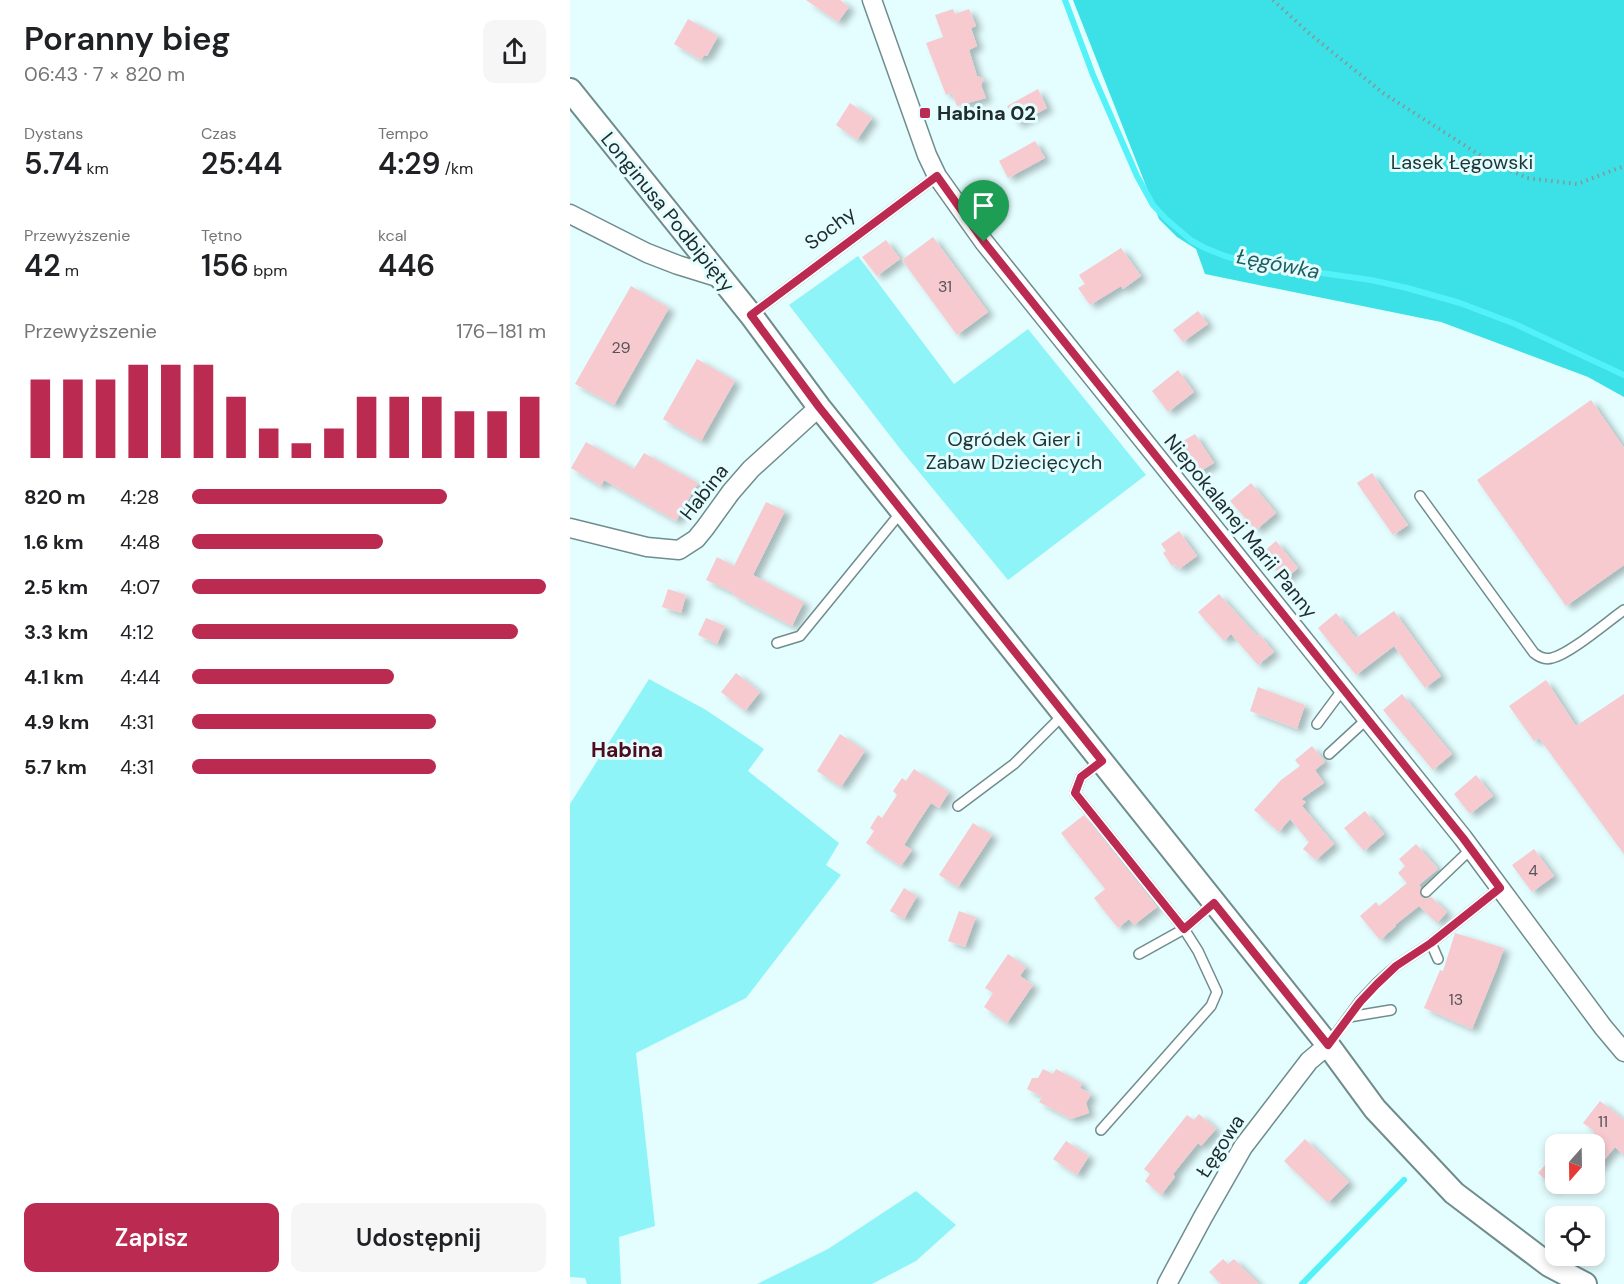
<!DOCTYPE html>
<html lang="pl">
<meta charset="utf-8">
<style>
:root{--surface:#fff;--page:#f6f6f6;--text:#202124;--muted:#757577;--accent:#ba2a51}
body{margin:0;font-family:"DM Sans",sans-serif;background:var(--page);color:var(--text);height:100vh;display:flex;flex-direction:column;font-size:22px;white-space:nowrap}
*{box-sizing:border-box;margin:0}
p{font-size:20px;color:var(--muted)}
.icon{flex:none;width:33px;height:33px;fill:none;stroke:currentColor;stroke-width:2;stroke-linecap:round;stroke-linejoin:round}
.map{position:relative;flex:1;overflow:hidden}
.sheet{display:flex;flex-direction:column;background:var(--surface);width:570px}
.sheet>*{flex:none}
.needle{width:39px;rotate:200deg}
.controls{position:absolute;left:975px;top:1134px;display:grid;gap:12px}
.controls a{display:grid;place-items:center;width:60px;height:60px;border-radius:12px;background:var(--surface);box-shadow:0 3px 9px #0003;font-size:30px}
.pin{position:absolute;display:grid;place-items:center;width:51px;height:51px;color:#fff;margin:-62px -26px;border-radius:50% 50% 50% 0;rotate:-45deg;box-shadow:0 0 6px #0007}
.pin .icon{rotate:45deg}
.round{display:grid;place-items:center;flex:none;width:63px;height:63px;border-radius:12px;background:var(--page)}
.summary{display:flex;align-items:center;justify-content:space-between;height:102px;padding:0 24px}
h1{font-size:33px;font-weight:600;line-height:45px}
.stats{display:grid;grid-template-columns:repeat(3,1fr);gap:9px;height:102px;padding:6px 24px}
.stats div{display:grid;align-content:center}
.stats b{font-size:30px;font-weight:600}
.stats small{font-size:16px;font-weight:400}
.stats p{font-size:16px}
.chart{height:168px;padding:12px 24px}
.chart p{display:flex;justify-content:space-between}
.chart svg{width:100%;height:108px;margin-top:6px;stroke:var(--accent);stroke-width:6}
.cta{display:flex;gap:12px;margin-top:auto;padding:12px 24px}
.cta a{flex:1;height:69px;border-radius:12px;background:var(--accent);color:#fff;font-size:24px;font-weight:600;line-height:69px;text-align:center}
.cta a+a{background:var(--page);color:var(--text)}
ul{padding:0 24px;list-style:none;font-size:20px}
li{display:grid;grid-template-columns:96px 72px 1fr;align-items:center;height:45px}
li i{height:15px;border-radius:8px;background:var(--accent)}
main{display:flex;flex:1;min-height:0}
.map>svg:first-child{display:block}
.green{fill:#8ff4f8}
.forest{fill:#3be1e6}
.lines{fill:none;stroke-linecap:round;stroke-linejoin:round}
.stream{stroke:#53f2f8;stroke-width:6}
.building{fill:#f7cacf;filter:url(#shadow)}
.service-casing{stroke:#708d8e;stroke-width:12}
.minor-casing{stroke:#708d8e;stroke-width:21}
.tertiary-casing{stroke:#708d8e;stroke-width:26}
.path{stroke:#859899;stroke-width:4;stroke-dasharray:1.5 4.5;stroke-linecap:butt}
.service{stroke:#fff;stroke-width:9}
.minor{stroke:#fff;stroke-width:18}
.tertiary{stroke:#fff;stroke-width:22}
.route-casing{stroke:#fff;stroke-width:12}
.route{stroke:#ba2a51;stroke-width:8}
.poi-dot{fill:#ba2a51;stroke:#e4fdfe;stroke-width:2}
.labels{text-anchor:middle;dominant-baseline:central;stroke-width:6;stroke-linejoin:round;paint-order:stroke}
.number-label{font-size:16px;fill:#565456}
.poi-label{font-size:20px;font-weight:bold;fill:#202c2d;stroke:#e4fdfe;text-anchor:start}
.park-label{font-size:20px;fill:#1c3637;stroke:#e4fdfe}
.street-label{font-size:20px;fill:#202c2d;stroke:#e4fdfe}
.water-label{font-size:21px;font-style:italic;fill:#1c5d5f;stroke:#e4fdfe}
.neighbourhood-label{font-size:21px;font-weight:bold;fill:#500a1e;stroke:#e4fdfe}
</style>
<main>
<section class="sheet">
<div class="summary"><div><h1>Poranny bieg</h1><p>06:43 · 7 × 820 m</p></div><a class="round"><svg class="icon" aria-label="share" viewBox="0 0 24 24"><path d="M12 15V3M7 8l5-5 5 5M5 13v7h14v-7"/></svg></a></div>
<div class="stats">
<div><p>Dystans</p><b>5.74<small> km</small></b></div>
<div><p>Czas</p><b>25:44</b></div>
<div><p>Tempo</p><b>4:29<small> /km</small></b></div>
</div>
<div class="stats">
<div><p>Przewyższenie</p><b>42<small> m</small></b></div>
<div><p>Tętno</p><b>156<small> bpm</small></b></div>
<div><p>kcal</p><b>446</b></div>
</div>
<div class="chart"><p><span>Przewyższenie</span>176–181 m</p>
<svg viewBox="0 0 160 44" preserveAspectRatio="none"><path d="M5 44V12M15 44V12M25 44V12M35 44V6M45 44V6M55 44V6M65 44V19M75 44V32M85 44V38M95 44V32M105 44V19M115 44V19M125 44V19M135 44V25M145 44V25M155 44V19"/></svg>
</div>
<ul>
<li><b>820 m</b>4:28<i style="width:72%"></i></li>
<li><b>1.6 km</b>4:48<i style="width:54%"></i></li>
<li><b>2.5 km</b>4:07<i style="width:100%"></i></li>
<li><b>3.3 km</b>4:12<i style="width:92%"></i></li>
<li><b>4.1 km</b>4:44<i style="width:57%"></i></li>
<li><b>4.9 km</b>4:31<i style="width:69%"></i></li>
<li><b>5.7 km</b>4:31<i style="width:69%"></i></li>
</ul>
<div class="cta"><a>Zapisz</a><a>Udostępnij</a></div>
</section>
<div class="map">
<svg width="1054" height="1284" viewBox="0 0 1054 1284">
<defs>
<filter id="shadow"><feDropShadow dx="6" dy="4" stdDeviation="3" flood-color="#0004"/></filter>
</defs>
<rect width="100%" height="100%" fill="#e4fdfe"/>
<path class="green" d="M 288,256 L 384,384 L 458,329 L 576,475 L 438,580 L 331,450 L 219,305 Z
M 79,679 L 136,710 L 194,749 L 178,771 L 269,843 L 256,865 L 271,875 L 176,998 L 66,1053 L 85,1226 L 49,1237 L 51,1284 L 17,1284 L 15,1278 L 0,1277 L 0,804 Z
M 346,1191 L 386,1225 L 346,1261 L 302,1284 L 187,1284 L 258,1249 Z"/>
<path class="forest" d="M 503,0 L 1054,0 L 1054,397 L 1018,377 L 871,322 L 635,274 L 626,249 L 607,237 L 589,219 Z"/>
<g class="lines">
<path class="stream" d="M 495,0 L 523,75 L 567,176 L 583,205 L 597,220 L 622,241 L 635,248 L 655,256 L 680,263 L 801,280 L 837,288 L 890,303 L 945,324 L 1054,375
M 732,1284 L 834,1180"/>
</g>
<path class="building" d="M 236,0 L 270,0 L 279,7 L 268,22 Z
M 383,9 L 385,14 L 399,9 L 406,26 L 401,28 L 407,46 L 399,50 L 407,76 L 414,79 L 411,85 L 416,98 L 387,106 L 382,93 L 376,95 L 356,43 L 373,37 L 365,15 Z
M 118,19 L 148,36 L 137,56 L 134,55 L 131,60 L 104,44 Z
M 468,89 L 477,108 L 447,124 L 437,106 Z
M 280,103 L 302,118 L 287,140 L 266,125 Z
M 465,141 L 475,158 L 438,178 L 429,161 Z
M 363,237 L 418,312 L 387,335 L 332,260 Z
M 316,240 L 330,259 L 307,276 L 292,257 Z
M 551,248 L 571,276 L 553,289 L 551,286 L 520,305 L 508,288 L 515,284 L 509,275 Z
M 61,286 L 99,308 L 44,405 L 5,384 Z
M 628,311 L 638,324 L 613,342 L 603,330 Z
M 127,359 L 165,381 L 131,441 L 93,419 Z
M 608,370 L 624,392 L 598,412 L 582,391 Z
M 1021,400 L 1054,448 L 1054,565 L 996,606 L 907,480 Z
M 625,434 L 644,463 L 627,473 L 608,444 Z
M 16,442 L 64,469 L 74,453 L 128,483 L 106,521 L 34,480 L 31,486 L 1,468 Z
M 802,473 L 838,525 L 823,535 L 787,483 Z
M 681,483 L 706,513 L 686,530 L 660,501 Z
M 196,502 L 215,511 L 183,575 L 234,602 L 222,626 L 163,595 L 164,593 L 136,580 L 147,557 L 164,566 Z
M 609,531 L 627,556 L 609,569 L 605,564 L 602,566 L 593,553 L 596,551 L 591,544 Z
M 706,541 L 728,568 L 714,580 L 692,553 Z
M 98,589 L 116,595 L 111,613 L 92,607 Z
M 649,594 L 687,636 L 689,634 L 704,652 L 688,665 L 661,634 L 654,641 L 628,612 Z
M 824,611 L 871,676 L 855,688 L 824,646 L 786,675 L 748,628 L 766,613 L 786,638 Z
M 136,618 L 155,626 L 147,644 L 128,635 Z
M 166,673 L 190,692 L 175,711 L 151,692 Z
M 976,680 L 1006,726 L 1054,694 L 1054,854 L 969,738 L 964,741 L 939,706 Z
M 688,687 L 735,705 L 727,729 L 680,711 Z
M 832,694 L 882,754 L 863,770 L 813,710 Z
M 270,734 L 295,751 L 271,787 L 247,771 Z
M 742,746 L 755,762 L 745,770 L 754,783 L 731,799 L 736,802 L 732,806 L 764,844 L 746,860 L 733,849 L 739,842 L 720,819 L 709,832 L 684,810 L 711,780 L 730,766 L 725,760 Z
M 344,769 L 379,792 L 369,808 L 361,803 L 347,824 L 334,845 L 342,850 L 331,866 L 296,843 L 304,831 L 300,828 L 308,815 L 312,818 L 327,795 L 323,791 L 332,778 L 336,781 Z
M 906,775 L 923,796 L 900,814 L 884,794 Z
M 795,811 L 814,834 L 794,851 L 774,828 Z
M 514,815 L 587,907 L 564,925 L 559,919 L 548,928 L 524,898 L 535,889 L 491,833 Z
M 403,823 L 422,835 L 388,887 L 369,875 Z
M 846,844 L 868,869 L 849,885 L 851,887 L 850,894 L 855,899 L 861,897 L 877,912 L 867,923 L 849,906 L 825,925 L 826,926 L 810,940 L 790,916 L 806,902 L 809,906 L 837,883 L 828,873 L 835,866 L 829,859 Z
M 964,849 L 984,876 L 962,892 L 942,865 Z
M 334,888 L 347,896 L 334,919 L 320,911 Z
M 389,911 L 406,917 L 395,947 L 378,941 Z
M 885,933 L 934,948 L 927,968 L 902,1029 L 854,1008 L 870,970 L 873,971 Z
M 438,954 L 456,967 L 450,976 L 463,985 L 437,1023 L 414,1007 L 423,993 L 415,988 Z
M 473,1069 L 483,1074 L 486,1069 L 512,1083 L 510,1088 L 521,1094 L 516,1103 L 519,1113 L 501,1119 L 469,1102 L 472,1097 L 457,1089 L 462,1078 L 468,1078 Z
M 1030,1101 L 1054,1120 L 1054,1155 L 1045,1147 L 1024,1172 L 1024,1131 L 1013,1123 Z
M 629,1114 L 646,1129 L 631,1146 L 628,1143 L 603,1174 L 605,1177 L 591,1195 L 575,1181 L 580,1174 L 574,1169 L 617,1115 L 624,1120 Z
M 735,1139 L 779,1182 L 758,1203 L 714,1161 Z
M 496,1141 L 519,1156 L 507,1175 L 483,1159 Z
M 986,1153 L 986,1189 L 968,1173 Z
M 653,1259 L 658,1264 L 664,1259 L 689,1284 L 651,1284 L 639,1272 Z"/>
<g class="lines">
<g class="service-casing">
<path id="service" d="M 181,315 L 367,176
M 850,496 L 964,653 C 969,657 975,660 982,658 C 1000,654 1037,622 1054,610
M 207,643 L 230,636 L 332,511
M 747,724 L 773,689
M 759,754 L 797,719
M 388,806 L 444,764 L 494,714
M 856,892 L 901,849
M 861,943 L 868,959
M 569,954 L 614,929 L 644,903
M 779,1017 L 821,1010
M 758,1045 L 790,1001 L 807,983 L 826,966 L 861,943 L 930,888
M 531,1130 L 641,1006 L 647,992 L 628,951 L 614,929 L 505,793 L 511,777 L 532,761"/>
</g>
<g class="minor-casing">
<path id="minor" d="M 302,0 L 357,155 L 367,176 L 414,242 L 893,838 L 1033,1027 L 1054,1052
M 0,214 L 77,253 L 108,265 L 150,278
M 0,528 L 77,547 L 109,550 L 126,539 L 135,528 L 161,492 L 181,469 L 249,407
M 597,1284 L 633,1217 L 673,1147 L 739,1061 L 758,1045"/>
</g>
<g class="tertiary-casing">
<path id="tertiary" d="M 0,90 L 181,315 L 249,407 L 758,1045 L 805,1109 L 884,1193 L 979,1265 L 1015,1284"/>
</g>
<path class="path" d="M 703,0 L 740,34 L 813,93 L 916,159 L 957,178 L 1007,184 L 1054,166"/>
<use href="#service" class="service"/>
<use href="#minor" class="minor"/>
<use href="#tertiary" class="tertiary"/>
</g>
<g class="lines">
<g class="route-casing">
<path id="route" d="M 367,176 L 414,242 L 893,838 L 930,888 L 861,943 L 826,966 L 807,984 L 790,1002 L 758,1045 L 644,903 L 614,929 L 505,793 L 511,777 L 532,761 L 249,407 L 181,315 Z"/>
</g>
<use href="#route" class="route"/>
</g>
<rect class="poi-dot" x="349" y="107" width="12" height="12" rx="3"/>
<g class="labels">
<g class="number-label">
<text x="375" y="286">31</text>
<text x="51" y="347">29</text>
<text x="963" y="870">4</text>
<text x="886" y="999">13</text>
<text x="1033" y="1121">11</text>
</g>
<g class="poi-label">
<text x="367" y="113">Habina 02</text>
</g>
<g class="park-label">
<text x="892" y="162">Lasek Łęgowski</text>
<text x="444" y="439">Ogródek Gier i<tspan x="444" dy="23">Zabaw Dziecięcych</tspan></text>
</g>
<g class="street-label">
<text transform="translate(98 212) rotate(51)">Longinusa Podbipięty</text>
<text transform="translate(260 228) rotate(-37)">Sochy</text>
<text transform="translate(134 492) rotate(-52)">Habina</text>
<text transform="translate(671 526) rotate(51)">Niepokalanej Marii Panny</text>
<text transform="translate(650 1146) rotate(-57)">Łęgowa</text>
</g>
<g class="water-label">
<text transform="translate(708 264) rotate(11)">Łęgówka</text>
</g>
<g class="neighbourhood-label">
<text x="57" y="750">Habina</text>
</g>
</g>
</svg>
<div class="controls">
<a><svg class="needle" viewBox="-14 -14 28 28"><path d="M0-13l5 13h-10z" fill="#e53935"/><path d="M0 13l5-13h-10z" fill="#757577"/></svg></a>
<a><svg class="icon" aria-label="locate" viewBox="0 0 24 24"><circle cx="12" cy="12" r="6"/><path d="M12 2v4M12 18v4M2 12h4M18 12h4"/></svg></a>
</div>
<div class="pin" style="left:414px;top:242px;background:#1e9e55"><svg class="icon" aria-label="arrive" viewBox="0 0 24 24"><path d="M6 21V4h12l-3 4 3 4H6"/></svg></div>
</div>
</main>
